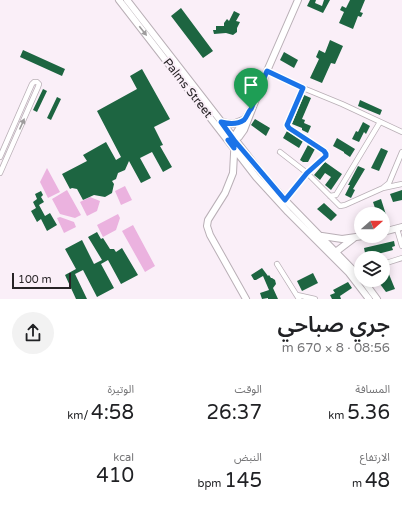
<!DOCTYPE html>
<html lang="ar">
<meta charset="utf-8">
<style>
:root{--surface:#fff;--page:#f2f2f2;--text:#202124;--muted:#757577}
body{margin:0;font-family:"Varela Round","Noto Sans Arabic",sans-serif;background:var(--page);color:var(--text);direction:rtl;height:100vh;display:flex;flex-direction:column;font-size:15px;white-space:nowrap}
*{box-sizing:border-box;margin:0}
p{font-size:13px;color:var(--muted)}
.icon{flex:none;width:22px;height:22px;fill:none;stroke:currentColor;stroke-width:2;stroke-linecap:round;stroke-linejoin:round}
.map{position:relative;height:299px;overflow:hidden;direction:ltr}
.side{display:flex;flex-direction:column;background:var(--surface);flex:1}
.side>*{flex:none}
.needle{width:26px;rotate:69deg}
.controls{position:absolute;left:354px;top:207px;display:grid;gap:8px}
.controls a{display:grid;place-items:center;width:36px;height:36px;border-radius:50%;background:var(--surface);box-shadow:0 2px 10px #0003;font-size:20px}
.scale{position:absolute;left:12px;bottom:10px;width:59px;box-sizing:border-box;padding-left:4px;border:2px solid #272326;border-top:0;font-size:11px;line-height:14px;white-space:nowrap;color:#272326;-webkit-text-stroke:3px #faeff8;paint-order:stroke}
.pin{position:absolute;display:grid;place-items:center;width:34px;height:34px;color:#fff;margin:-41px -17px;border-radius:50% 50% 50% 0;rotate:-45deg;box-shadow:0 0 4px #0007}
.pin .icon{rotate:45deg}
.round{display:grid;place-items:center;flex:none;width:42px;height:42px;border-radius:21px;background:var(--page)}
.headline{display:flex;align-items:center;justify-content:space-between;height:68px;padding:0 12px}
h1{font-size:22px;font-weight:600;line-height:30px}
.figures{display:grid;grid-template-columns:repeat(3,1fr);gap:6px;height:68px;padding:4px 12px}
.figures div{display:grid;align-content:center}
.figures b{font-size:20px;font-weight:600}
.figures small{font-size:11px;font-weight:400}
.figures p{font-size:11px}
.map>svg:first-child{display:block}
.green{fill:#ebb2df}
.building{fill:#1d6541}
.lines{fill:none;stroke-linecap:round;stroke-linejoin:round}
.minor-casing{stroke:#b9afb6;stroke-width:6}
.major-casing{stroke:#b9afb6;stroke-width:8}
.minor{stroke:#fff;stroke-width:4.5}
.major{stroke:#fff;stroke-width:6}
.oneway{fill:#9e9c9d}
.route-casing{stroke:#fff;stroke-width:8}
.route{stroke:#1a73e8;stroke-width:5}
.labels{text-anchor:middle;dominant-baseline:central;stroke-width:4;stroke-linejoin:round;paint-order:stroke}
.street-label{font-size:12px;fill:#272326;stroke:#faeff8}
</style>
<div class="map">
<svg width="402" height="299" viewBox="0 0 402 299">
<rect width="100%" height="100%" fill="#faeff8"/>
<path class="green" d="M 47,168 L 60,192 L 48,198 L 40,182 Z
M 125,186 L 132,200 L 121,205 L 115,191 Z
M 67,190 L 81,215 L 75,218 L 60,214 L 52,199 Z
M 90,197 L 100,201 L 97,211 L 87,216 L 80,202 Z
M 118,214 L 120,218 L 116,230 L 103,237 L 97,225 Z
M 60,217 L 74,222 L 76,227 L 64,233 L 57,218 Z
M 133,225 L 155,266 L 145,272 L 122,231 Z"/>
<path class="building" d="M 310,0 L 316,0 L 315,3 L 322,6 L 324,0 L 330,0 L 323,13 L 307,6 Z
M 350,0 L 365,0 L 360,12 L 363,13 L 361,17 L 358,16 L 353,29 L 339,23 L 344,12 L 340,10 L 342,6 L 346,8 Z
M 181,8 L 213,51 L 203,58 L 171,16 Z
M 234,11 L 240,14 L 236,21 L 240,22 L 237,28 L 237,32 L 233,35 L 226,33 L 214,34 L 213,30 L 216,30 L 216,26 L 224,26 L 224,23 L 227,19 L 229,21 Z
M 330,40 L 343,46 L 335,64 L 331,63 L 322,83 L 310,78 L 319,59 L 316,57 L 319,50 L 325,53 Z
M 23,50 L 65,69 L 62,76 L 20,57 Z
M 284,52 L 298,60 L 294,68 L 280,60 Z
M 142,69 L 170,119 L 154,127 L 163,145 L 160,146 L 172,167 L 163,172 L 152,152 L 140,158 L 151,178 L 141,183 L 129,161 L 125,170 L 118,173 L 116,179 L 112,181 L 114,184 L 112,193 L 105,197 L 94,195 L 83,200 L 77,189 L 72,188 L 70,189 L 62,174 L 87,161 L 83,155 L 106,142 L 116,160 L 121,157 L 97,111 L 137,89 L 130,76 Z
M 43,89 L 47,91 L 37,112 L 33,110 Z
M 304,95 L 311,98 L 302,119 L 305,120 L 304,123 L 311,126 L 308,133 L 302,130 L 302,128 L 292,124 Z
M 57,97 L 61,99 L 51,120 L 47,118 Z
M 360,100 L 382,110 L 380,115 L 358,106 Z
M 255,119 L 270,128 L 266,136 L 251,125 Z
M 363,122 L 370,126 L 366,134 L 364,132 L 359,142 L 352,139 L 356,131 L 358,132 Z
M 287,131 L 303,141 L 299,148 L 283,138 Z
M 337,138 L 355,149 L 350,157 L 344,153 L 344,152 L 333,146 Z
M 308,145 L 315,149 L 308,162 L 303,162 L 300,160 Z
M 381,148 L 388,151 L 379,171 L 371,168 Z
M 325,162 L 342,174 L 331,190 L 325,185 L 331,177 L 325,173 L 320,180 L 314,175 Z
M 358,166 L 365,169 L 353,189 L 355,190 L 351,198 L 345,195 L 350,185 L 348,185 Z
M 402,190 L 402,200 L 393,202 L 390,194 Z
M 41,191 L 43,195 L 41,197 L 44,202 L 39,205 L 45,216 L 50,213 L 57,225 L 47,231 L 41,219 L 37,222 L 31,211 L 36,208 L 33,202 L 37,199 L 35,194 Z
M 381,199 L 388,221 L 383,222 L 383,214 L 377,214 L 373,202 Z
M 324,203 L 337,215 L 331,221 L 317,209 Z
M 97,232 L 101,239 L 103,238 L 110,249 L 114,249 L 116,252 L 122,248 L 138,275 L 121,284 L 108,260 L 101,264 L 114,288 L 97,297 L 83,270 L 75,274 L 87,299 L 76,299 L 65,275 L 76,269 L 65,249 L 82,240 L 94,264 L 102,260 L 88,237 Z
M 394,241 L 395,246 L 392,247 L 393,250 L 370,256 L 371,257 L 366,258 L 364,248 Z
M 386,267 L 395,289 L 386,292 L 377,280 L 383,280 L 383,268 Z
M 262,268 L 268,276 L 269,275 L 271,278 L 272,278 L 275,280 L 276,284 L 273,288 L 278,299 L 268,299 L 268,298 L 262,299 L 260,293 L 269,290 L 263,276 L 256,280 L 254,280 L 251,275 Z
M 313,273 L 318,283 L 302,291 L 297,281 Z
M 348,282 L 352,288 L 340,296 L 341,299 L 332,299 L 330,295 L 335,293 L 333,290 Z"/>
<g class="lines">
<g class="minor-casing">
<path id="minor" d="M 267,71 L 303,88 L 342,104 L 402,132
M 280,152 L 307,173 L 340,206 L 345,205 L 383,188 L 402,184
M 0,157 L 32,84 L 34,82 L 37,82 L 39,84 L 38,87 L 0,173
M 384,187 L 389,183 L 402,152
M 330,196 L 336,195 L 380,122
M 285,200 L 307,173 L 326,156 L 325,151 L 289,128 L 287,125 L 303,88
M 397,229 L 402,246
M 277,264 L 299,299
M 383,264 L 402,258
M 297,295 L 315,299"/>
</g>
<g class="major-casing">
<path id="major" d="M 119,0 L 256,177 L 288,212 L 349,273 L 369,299
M 127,0 L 262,174 L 285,200 L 361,278
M 221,122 L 233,124 L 243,120
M 231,140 L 239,137 L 244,130 L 267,71 L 298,0
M 383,232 L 402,227
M 322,236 L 342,239 L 363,236
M 333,254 L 354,238
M 363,280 L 377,299
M 246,299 L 210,235 L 207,226 L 208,220 L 225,193 L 233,173 L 235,135 L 251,109"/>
</g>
<use href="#minor" class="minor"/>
<use href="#major" class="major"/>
</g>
<defs><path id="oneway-solid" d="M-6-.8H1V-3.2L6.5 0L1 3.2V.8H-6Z"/></defs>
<g class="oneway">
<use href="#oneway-solid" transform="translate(143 31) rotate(52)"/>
<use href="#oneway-solid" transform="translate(22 124) rotate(-66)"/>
</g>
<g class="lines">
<g class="route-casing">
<path id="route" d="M 251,109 C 248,112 247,117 244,120 C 237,125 229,124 221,122 L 234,140 L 234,148 L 228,140 L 234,140 L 285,200 L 307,173 L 326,156 L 326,154 L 324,151 L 289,128 L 287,125 L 303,88 L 267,71 L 251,109"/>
</g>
<use href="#route" class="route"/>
</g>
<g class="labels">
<g class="street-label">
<text transform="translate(188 88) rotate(52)">Palms Street</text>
</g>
</g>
</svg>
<div class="controls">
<a><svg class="needle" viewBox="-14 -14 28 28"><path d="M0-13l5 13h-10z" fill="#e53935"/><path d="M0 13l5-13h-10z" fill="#757577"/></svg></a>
<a><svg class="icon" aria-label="layers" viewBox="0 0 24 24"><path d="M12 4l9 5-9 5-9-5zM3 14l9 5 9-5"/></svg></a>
</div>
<div class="scale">100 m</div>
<div class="pin" style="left:251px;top:109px;background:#1e9e55"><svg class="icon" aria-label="arrive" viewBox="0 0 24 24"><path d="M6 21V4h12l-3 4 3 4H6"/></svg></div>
</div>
<section class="side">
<div class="headline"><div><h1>جري صباحي</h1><p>08:56 · 8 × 670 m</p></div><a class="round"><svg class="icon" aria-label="share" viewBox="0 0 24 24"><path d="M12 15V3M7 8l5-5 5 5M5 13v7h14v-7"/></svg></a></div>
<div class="figures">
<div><p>المسافة</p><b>5.36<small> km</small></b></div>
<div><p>الوقت</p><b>26:37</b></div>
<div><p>الوتيرة</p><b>4:58<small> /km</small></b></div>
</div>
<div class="figures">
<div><p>الارتفاع</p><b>48<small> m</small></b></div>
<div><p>النبض</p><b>145<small> bpm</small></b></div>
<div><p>kcal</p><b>410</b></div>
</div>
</section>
